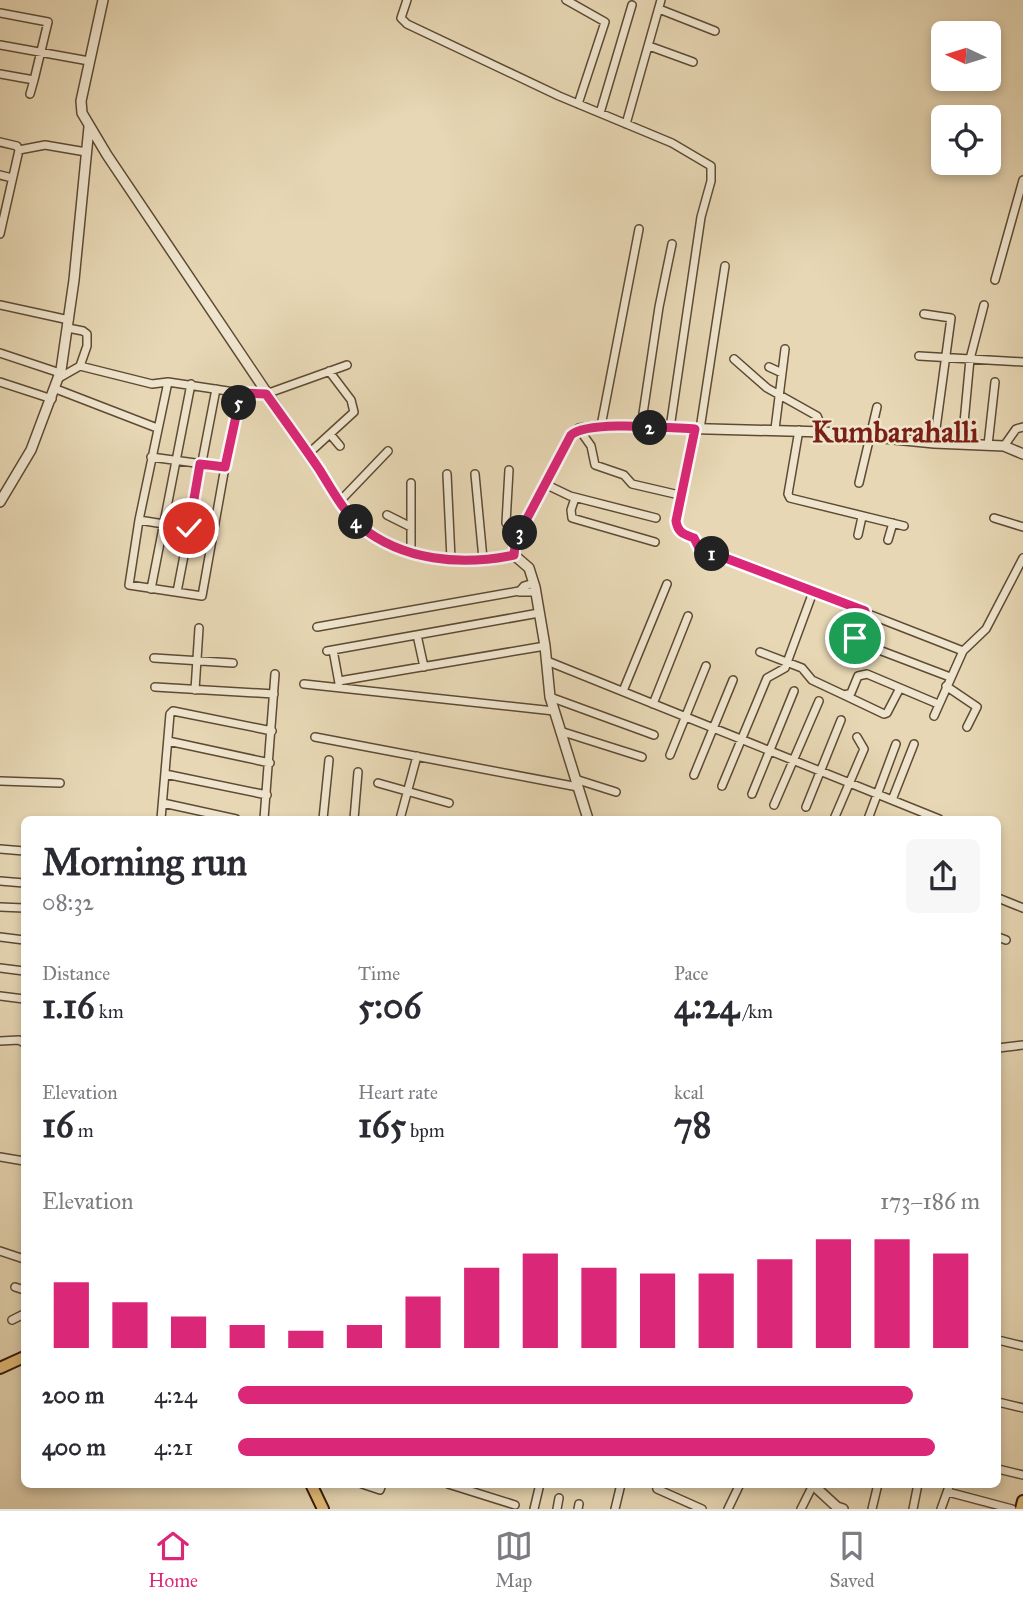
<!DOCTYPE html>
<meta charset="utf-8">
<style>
:root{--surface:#fff;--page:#f7f7f7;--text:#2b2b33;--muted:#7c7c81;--line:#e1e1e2;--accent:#db2777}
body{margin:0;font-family:"IM FELL Great Primer",serif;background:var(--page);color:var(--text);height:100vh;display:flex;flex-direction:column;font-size:26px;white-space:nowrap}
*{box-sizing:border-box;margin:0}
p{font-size:23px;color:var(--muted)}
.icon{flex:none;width:38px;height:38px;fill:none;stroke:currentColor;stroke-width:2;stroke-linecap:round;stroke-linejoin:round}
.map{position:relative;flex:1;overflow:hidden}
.sheet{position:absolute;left:21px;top:816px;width:980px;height:672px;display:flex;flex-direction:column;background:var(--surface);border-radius:10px;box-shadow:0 4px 10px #0003}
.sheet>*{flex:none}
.needle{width:46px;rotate:274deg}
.fabs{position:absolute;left:931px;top:21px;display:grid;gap:14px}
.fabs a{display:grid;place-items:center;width:70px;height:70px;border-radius:10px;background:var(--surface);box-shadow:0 4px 10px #0003;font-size:35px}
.pin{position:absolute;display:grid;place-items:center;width:60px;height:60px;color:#fff;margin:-30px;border:4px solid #fff;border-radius:50%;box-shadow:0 2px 7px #0007}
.km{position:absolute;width:35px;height:35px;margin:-18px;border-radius:50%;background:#222;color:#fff;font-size:19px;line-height:35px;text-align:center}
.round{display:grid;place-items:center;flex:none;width:74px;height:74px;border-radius:10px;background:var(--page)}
.overview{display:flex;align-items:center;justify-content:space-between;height:119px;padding:0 21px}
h1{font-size:38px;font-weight:700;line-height:52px}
.stats{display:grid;grid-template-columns:repeat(3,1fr);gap:10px;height:119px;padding:7px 21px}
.stats div{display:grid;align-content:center}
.stats b{font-size:35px;font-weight:700}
.stats small{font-size:19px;font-weight:400}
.stats p{font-size:19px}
.chart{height:196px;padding:14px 21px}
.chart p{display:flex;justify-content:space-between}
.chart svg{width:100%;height:126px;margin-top:7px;stroke:var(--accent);stroke-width:6}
ul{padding:0 21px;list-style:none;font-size:23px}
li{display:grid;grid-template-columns:112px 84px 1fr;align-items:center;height:52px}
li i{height:18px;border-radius:9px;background:var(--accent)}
.dock{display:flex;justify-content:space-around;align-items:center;height:98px;border-top:2px solid var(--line);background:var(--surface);font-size:19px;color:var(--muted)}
.dock a{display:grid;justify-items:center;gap:4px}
.dock .active{color:var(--accent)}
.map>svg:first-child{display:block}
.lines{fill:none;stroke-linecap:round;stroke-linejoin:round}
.minor-casing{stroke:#5e4b33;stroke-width:10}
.tertiary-casing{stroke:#5e4b33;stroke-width:12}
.primary-casing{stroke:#311c08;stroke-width:14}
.minor{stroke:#efe5ce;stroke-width:7}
.tertiary{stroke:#efe5ce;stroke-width:9}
.primary{stroke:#e4bc7a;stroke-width:10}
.route-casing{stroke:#fff;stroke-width:14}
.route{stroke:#db2777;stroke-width:9}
.labels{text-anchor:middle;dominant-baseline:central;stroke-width:5;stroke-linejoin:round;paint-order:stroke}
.quarter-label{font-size:30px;font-weight:bold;fill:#7a1f14;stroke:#efe5ce}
</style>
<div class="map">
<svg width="1023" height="1509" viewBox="0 0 1023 1509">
<rect width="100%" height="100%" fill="#e7d7b4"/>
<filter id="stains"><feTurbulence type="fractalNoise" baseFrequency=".00286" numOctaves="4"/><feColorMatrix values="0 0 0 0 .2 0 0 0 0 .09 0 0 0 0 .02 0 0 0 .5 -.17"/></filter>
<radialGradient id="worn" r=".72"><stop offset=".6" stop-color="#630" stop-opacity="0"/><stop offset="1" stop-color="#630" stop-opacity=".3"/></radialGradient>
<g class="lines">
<g class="minor-casing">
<path id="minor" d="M 407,0 L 401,18 L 407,24 L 559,96 L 672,143 L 711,166 L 711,181 L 701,217 L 670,428
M 566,0 L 605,22 L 578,104
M 659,9 L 715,31
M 0,13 L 48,22 L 34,80 L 0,74
M 0,45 L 89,61
M 649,46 L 693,62
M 30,94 L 34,80
M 600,113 L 632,5
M 626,124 L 661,0
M 0,142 L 17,146 L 19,150 L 0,234
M 19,150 L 45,145 L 86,152
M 0,175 L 12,178
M 995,280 L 1023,180
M 0,305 L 69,320
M 924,314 L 951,318 L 934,443
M 68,328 L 83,331 L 87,334 L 87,346 L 80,366
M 0,353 L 60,373
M 919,356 L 1023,362
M 734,359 L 767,388 L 817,416 L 824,432
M 769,367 L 782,373
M 59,378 L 80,366 L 152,384 L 168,382
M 0,382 L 52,399
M 56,389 L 157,428
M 241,393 L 225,467 L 202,596 L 129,585 L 139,520 L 168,382 L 241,393 L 266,394 L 347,365
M 601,426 L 639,229
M 641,427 L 659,307 L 672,244
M 579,429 L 591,446 L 595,465 L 624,475 L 632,484 L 675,494
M 695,429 L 676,521 C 678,533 684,534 694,538 L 699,548 L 963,651
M 700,429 L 725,266
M 775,429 L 785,349
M 799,430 L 788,494 L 790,498 L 904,526
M 330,434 L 340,446
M 962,444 L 970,359 L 984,305
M 988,445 L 995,382
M 1004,446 L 1016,429 L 1023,427
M 308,454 L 354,412 L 351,400 L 329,371
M 151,457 L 225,467
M 509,470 L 506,523 L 509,527 L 522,528
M 447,474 L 451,559
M 475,474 L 483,559
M 859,483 L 877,407
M 547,485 L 570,496 L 656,518
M 575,498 L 571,510 L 572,518 L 655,542
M 340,501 L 388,451
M 387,515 L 411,527
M 994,518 L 1023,527
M 139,520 L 213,532
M 858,535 L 862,517
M 888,540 L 893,523
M 411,554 L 411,483
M 534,583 L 524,586 L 519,592 L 536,592
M 151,589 L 191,384
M 177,592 L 216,389
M 865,611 L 855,638 L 858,642 L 950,677
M 317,627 L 519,591
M 417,635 L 424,667
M 333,650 L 339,683
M 327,651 L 539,613
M 760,652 L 802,668 L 812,680 L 844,695 L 851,693 L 858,676 L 867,674 L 938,704
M 154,658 L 233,663
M 547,661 L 939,819
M 339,681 L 545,646
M 304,684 L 554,711
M 946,686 L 977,707 L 967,727
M 155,687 L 274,694
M 195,690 L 199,628
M 623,691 L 667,584
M 844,695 L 884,714 L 887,713 L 900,688
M 550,697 L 654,735
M 653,704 L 688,616
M 934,716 L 963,651 L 986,629 L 1023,558
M 560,731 L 642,757
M 315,737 L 578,787
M 168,741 L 270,763
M 670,755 L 706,666
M 165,774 L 267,795
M 694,775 L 733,680
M 575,779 L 616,792
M 0,781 L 60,783
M 378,783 L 449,803
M 722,786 L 767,678 L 785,668 L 813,592
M 752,794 L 794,691
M 892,800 L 914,744
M 163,803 L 236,819
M 774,805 L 819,701
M 806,807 L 841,720
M 161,819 L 170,714 L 173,711 L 272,731
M 264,819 L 275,674
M 323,819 L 329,760
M 354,819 L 358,772
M 400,819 L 417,756
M 834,819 L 864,749 L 857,737
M 868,819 L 896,744
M 0,849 L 24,851
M 0,881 L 24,883
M 998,898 L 1023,908
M 0,907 L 24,908
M 0,937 L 24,940
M 998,937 L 1006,940
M 0,968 L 24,971
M 0,996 L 24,999
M 0,1041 L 19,1040 L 24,1043
M 998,1048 L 1023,1045
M 0,1157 L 24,1161
M 0,1251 L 24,1259
M 15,1287 L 24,1290
M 12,1320 L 24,1314
M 998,1340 L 1023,1346
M 998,1402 L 1023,1408
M 998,1469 L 1023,1475
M 362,1484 L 380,1490 L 382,1484
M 448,1484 L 515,1505
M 656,1484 L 657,1489 L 702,1509
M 948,1492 L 1012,1509
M 534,1509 L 539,1488
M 557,1509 L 559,1498
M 578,1509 L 579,1504
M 615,1509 L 621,1484
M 728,1509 L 740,1484
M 801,1509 L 813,1485
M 872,1509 L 878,1484
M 913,1509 L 918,1484
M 941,1509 L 950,1484"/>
</g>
<g class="tertiary-casing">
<path id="tertiary" d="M 103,0 L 81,101 L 82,113 L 107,155 L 347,512 C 390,560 453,567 514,555 L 529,568 L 535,587 L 545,646 L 550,697 L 588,819
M 0,502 L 31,450 L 61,370 L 74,280 L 89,127
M 514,555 L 522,528 L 571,435 L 579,429 L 601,426 L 824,432 L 934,443 L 1004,446 L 1023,454
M 812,1484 L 837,1507 L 843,1509"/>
</g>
<g class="primary-casing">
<path id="primary" d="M 0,1368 L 24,1357
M 311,1484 L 323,1509
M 1021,1509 L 1023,1501"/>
</g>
<use href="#minor" class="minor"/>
<use href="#tertiary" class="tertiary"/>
<use href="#primary" class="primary"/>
</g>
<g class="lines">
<g class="route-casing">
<path id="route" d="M 189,528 L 200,464 L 225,467 L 241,393 L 266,394 C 284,419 302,444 319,469 C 331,488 343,511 360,526 C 403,561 461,566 514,555 L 515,546 L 522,528 L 571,435 C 588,420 669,428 695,429 L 676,521 C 678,533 684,534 694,538 L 699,548 L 865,611 L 855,638"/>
</g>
<use href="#route" class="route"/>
</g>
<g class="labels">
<g class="quarter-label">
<text x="895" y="432">Kumbarahalli</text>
</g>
</g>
<rect width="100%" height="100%" filter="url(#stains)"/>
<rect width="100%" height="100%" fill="url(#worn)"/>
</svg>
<div class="fabs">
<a><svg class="needle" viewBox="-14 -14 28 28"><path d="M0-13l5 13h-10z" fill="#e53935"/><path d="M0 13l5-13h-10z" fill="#7c7c81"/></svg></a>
<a><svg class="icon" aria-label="locate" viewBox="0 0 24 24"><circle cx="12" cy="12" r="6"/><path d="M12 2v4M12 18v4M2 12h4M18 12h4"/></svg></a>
</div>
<div class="pin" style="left:855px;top:638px;background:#1e9e55"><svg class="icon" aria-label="arrive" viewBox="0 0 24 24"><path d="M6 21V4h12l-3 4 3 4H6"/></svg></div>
<div class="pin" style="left:189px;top:528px;background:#d93025"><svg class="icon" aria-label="check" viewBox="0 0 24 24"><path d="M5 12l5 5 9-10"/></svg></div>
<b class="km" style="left:712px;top:554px">1</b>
<b class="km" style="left:650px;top:428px">2</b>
<b class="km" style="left:520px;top:533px">3</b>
<b class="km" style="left:356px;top:522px">4</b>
<b class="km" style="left:239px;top:403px">5</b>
<section class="sheet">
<div class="overview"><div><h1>Morning run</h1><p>08:32</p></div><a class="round"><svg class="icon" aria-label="share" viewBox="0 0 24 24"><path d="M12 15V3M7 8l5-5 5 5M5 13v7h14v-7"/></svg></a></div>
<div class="stats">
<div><p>Distance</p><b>1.16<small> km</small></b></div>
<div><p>Time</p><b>5:06</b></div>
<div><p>Pace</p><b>4:24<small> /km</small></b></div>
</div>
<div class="stats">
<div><p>Elevation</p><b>16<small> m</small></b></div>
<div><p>Heart rate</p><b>165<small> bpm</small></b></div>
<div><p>kcal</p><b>78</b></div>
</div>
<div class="chart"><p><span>Elevation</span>173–186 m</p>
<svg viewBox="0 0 160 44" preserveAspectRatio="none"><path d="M5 44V21M15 44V28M25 44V33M35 44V36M45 44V38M55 44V36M65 44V26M75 44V16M85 44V11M95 44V16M105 44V18M115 44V18M125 44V13M135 44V6M145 44V6M155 44V11"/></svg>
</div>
<ul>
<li><b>200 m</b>4:24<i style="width:91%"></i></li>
<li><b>400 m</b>4:21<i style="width:94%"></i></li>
</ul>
</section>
</div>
<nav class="dock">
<a class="active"><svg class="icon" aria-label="home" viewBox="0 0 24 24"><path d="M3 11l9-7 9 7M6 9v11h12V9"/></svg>Home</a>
<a><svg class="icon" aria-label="map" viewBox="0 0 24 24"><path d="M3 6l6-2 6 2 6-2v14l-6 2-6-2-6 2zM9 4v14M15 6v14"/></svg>Map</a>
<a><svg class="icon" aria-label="saved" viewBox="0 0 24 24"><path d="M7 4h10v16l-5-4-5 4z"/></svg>Saved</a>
</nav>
